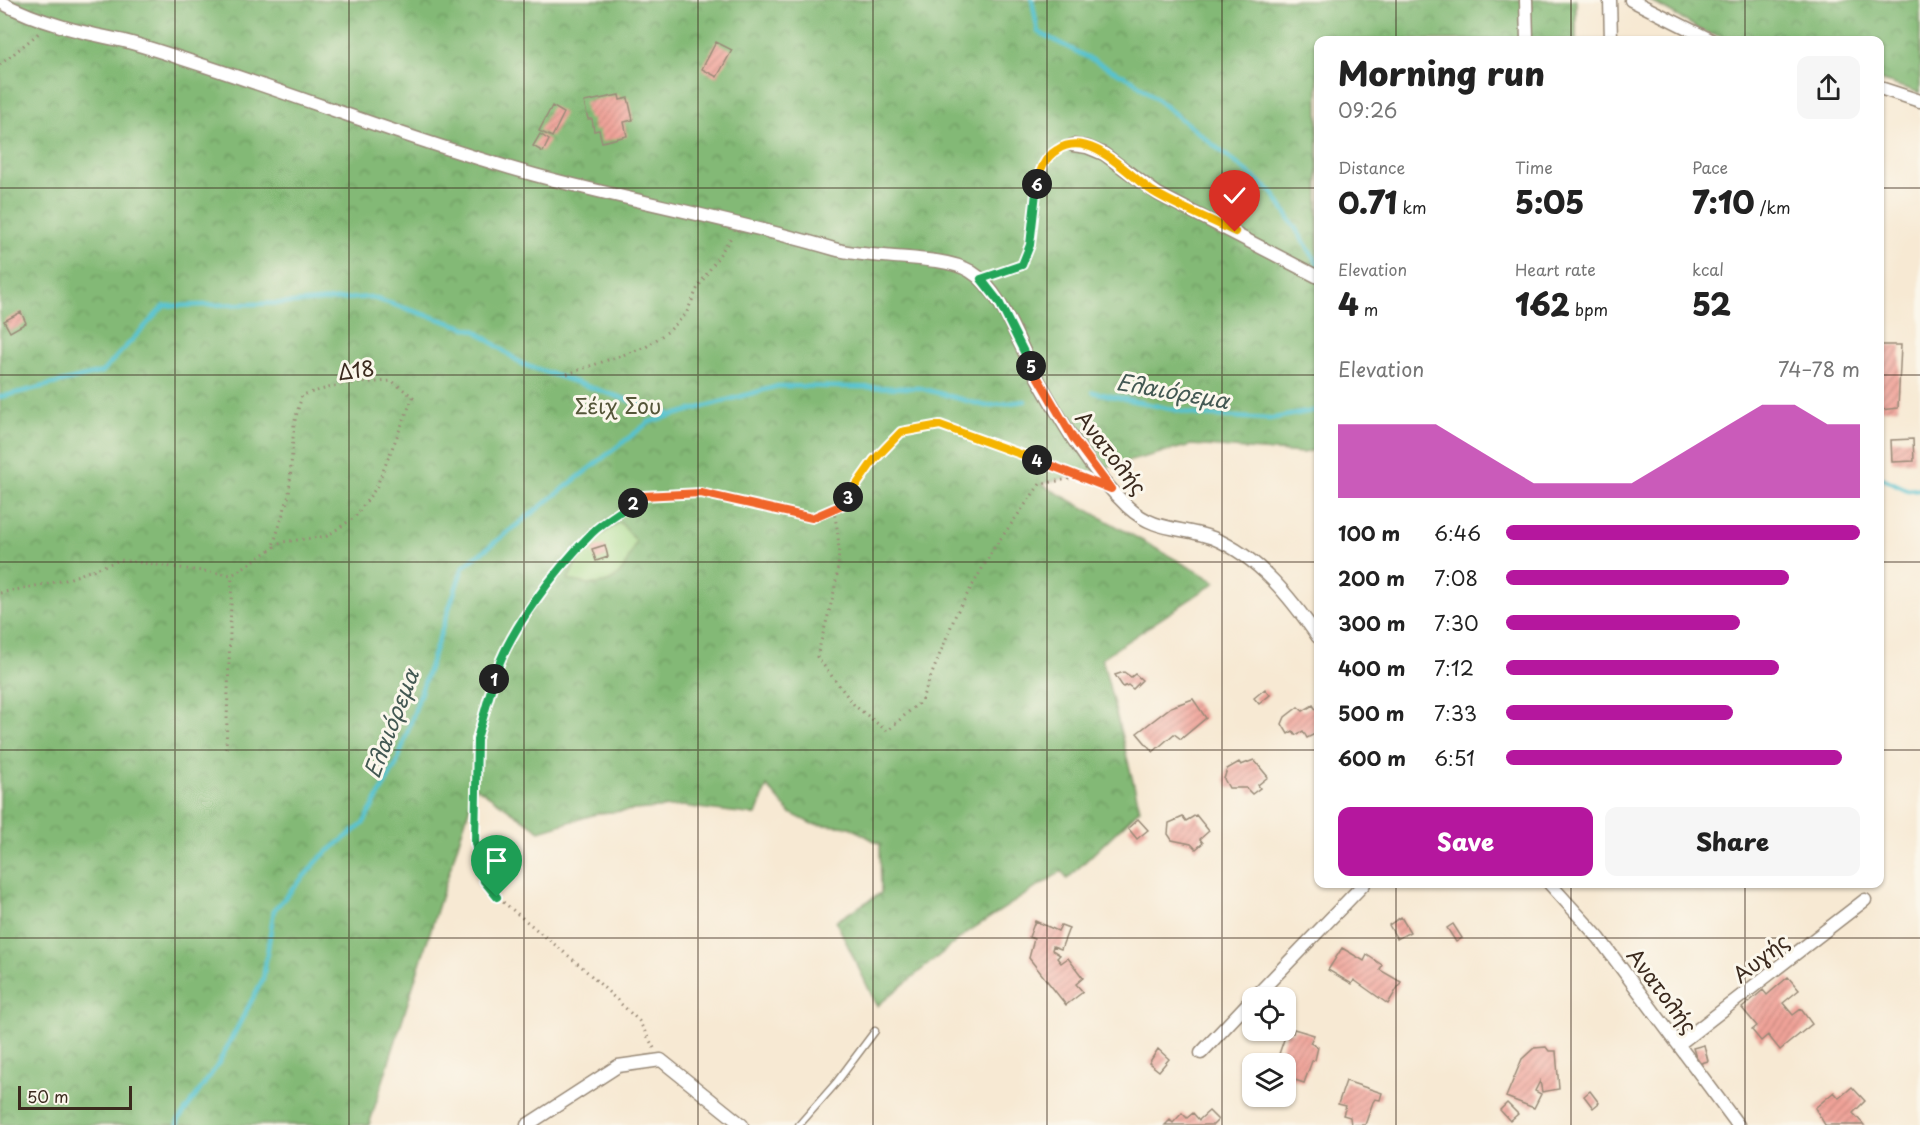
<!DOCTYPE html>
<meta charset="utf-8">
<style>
:root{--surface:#fff;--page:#f6f6f6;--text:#222;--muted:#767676;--accent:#b5179e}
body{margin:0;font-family:"Playpen Sans",sans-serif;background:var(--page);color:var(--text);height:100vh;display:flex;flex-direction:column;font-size:22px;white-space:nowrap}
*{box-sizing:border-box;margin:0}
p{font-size:20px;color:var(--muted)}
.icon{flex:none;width:33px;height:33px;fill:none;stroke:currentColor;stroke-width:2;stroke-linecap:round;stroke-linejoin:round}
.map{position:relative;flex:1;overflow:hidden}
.panel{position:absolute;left:1314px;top:36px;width:570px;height:852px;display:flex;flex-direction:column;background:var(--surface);border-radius:12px;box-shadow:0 2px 4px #0004}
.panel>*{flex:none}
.fabs{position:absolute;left:1242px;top:987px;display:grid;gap:12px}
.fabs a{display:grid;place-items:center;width:54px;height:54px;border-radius:12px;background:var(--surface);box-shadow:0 2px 4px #0004;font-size:30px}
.scale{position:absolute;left:18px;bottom:15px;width:114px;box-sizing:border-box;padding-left:6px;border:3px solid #3b2a1e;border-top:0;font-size:16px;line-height:21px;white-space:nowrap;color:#3b2a1e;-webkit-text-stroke:4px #fbf7ec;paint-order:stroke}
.pin{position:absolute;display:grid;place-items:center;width:51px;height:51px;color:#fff;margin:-62px -26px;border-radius:50% 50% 50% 0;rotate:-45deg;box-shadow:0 0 6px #0007}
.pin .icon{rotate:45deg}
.km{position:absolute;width:30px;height:30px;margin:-15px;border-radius:50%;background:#222;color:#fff;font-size:16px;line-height:30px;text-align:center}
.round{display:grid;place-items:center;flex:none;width:63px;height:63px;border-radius:12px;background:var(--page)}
.headline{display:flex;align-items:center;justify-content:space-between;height:102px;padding:0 24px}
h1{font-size:33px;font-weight:800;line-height:45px}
.figures{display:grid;grid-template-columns:repeat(3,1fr);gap:9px;height:102px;padding:6px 24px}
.figures div{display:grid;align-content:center}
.figures b{font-size:30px;font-weight:800}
.figures small{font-size:16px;font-weight:400}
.figures p{font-size:16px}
.chart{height:168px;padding:12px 24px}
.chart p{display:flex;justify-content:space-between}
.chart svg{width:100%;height:108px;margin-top:6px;fill:var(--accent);opacity:.7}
.primary-button{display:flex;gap:12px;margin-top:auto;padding:12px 24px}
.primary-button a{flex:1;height:69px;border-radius:12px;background:var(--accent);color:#fff;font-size:24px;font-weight:800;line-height:69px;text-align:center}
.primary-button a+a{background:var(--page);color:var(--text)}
ul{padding:0 24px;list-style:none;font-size:20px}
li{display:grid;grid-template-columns:96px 72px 1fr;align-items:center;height:45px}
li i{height:15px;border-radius:8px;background:var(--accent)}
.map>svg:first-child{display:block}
.forest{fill:url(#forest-crowns);stroke:#5f724a;stroke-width:1.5}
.green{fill:#a4d98a;stroke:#708254;stroke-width:1.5}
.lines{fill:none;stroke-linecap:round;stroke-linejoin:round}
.stream{stroke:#56c2cf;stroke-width:4.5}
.building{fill:url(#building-hatch)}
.service-casing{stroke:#998a78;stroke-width:9}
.minor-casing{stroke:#998a78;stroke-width:15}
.path{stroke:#998a78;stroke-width:3;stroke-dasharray:1.5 4.5;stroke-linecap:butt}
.service{stroke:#fff;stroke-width:6}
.minor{stroke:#fff;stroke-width:12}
.split-1-casing{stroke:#fff;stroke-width:12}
.split-2-casing{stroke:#fff;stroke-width:12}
.split-3-casing{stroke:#fff;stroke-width:12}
.split-4-casing{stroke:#fff;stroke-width:12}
.split-5-casing{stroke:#fff;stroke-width:12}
.split-6-casing{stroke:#fff;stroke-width:12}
.split-7-casing{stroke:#fff;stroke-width:12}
.split-1{stroke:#22a559;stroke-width:8}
.split-2{stroke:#22a559;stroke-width:8}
.split-3{stroke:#f0652b;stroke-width:8}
.split-4{stroke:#f5b400;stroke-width:8}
.split-5{stroke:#f0652b;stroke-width:8}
.split-6{stroke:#22a559;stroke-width:8}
.split-7{stroke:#f5b400;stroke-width:8}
.grid{fill:none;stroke:#3b2a1e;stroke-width:1.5;stroke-opacity:0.55}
.labels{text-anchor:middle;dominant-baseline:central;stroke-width:6;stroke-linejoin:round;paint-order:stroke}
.street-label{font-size:21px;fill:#3b2a1e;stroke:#fbf7ec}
.park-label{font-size:21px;fill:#555639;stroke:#fbf7ec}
.water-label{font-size:22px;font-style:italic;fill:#435853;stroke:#fbf7ec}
</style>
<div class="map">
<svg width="1920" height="1125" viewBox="0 0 1920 1125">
<defs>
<pattern id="forest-crowns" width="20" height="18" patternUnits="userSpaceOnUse" patternTransform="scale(1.5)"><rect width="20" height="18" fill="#83b976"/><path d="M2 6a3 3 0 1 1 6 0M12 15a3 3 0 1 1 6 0" fill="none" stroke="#6c9760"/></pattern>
<pattern id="building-hatch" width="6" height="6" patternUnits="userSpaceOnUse" patternTransform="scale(1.5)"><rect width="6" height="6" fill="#f0a399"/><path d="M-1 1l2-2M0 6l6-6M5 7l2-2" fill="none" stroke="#c4857c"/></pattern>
</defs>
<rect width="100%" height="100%" fill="#fbf7ec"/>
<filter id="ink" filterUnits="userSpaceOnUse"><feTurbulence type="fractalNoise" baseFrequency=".0167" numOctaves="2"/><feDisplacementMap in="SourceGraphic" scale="12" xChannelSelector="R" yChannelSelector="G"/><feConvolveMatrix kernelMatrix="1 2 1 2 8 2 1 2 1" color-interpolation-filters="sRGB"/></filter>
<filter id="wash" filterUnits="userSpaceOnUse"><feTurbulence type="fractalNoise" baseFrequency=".008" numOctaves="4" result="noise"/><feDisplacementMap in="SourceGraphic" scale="24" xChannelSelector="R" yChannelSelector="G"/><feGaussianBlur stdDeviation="1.35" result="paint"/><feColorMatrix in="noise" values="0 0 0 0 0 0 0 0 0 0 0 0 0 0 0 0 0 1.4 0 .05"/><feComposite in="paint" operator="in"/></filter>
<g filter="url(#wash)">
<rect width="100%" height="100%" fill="#f7e9d3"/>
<path class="forest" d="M 0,0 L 1576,0 L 1576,40 L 1318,40 L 1318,449 L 1303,453 L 1191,445 L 1041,484 L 1216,582 L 1102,658 L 1140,809 L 1067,879 L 1062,871 L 969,931 L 877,1006 L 836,921 L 881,893 L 880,844 L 850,827 L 812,824 L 790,813 L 767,786 L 756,815 L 682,806 L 599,813 L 540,831 L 476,787 L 369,1125 L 0,1125 Z
M 1649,0 L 1920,0 L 1920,93 L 1880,80 L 1880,40 L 1736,40 L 1706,33 Z"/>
<path class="green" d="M 620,522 L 636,541 C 621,580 612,591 568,580 L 583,548 Z"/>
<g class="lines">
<path class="stream" d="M 1032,0 L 1038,32 L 1134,81 L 1273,193 L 1318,264
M 1093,392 L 1198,415 L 1269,419 L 1318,410
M 0,397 L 102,372 L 164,306 L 293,303 L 370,297 L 476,331 L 522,364 L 672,415
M 1880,477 L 1908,490 L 1920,489
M 178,1125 L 178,1121 L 217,1066 L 263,979 L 274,910 L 322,856 L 363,824 L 397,763 L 463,567 L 649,422 L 778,386 L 920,388 L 986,406 L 1025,401"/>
</g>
<g id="blocks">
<path class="building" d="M 716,42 L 732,50 L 717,77 L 702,69 Z
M 619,95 L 620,100 L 628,98 L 633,120 L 624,122 L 627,136 L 602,142 L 599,130 L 594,131 L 592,119 L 588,119 L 584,102 Z
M 552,106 L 564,113 L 552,137 L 539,131 Z
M 540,134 L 549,140 L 543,152 L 533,146 Z
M 21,312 L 26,323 L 10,332 L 4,321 Z
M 1880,345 L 1901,345 L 1898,408 L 1880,410 Z
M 1913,439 L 1914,461 L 1892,462 L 1891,440 Z
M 605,545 L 608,557 L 596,561 L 592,549 Z
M 1124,672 L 1131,677 L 1135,674 L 1142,680 L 1133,689 L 1128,685 L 1123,687 L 1115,675 Z
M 1265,689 L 1270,695 L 1259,704 L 1254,698 Z
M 1193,699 L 1206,718 L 1181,739 L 1174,734 L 1153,752 L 1137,733 L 1171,707 Z
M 1313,705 L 1318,713 L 1318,727 L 1315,729 L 1317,733 L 1307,738 L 1303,731 L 1296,735 L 1293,731 L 1288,734 L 1282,724 L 1285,717 L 1298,707 L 1303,711 Z
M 1254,760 L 1268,777 L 1258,785 L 1260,788 L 1252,794 L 1246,788 L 1229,788 L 1224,779 L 1227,769 L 1239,762 L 1241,765 Z
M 1196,815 L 1209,831 L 1200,839 L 1203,843 L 1196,849 L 1191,844 L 1172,840 L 1168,834 L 1169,823 L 1183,817 L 1186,821 Z
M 1138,819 L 1148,830 L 1137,839 L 1128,828 Z
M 1401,917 L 1410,932 L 1397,939 L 1389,925 Z
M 1035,921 L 1058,931 L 1061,925 L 1069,928 L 1061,949 L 1053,946 L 1052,950 L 1060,955 L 1057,958 L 1061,963 L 1068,958 L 1083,978 L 1076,984 L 1083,992 L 1066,1005 L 1029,958 L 1034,939 L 1029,937 Z
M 1453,924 L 1462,938 L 1456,942 L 1447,928 Z
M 1342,948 L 1364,961 L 1367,955 L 1382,965 L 1380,970 L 1401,982 L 1388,1004 L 1354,980 L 1352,984 L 1328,970 Z
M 1788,977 L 1799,990 L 1783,1003 L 1793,1015 L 1801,1009 L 1812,1024 L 1780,1050 L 1768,1035 L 1761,1041 L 1752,1030 L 1757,1026 L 1742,1008 L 1763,990 L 1767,995 Z
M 1294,1029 L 1314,1035 L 1310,1043 L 1318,1047 L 1315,1060 L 1312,1061 L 1304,1083 L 1286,1077 L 1289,1057 L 1279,1054 L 1287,1031 L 1293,1033 Z
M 1704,1045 L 1708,1061 L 1698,1064 L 1693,1048 Z
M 1546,1047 L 1549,1051 L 1556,1051 L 1559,1089 L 1542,1092 L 1540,1081 L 1535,1091 L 1541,1094 L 1534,1108 L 1506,1097 L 1522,1059 L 1534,1048 Z
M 1158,1049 L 1169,1059 L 1159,1071 L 1149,1063 Z
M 1346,1081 L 1382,1093 L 1380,1100 L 1375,1099 L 1373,1102 L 1365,1125 L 1351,1125 L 1350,1117 L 1343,1115 L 1346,1106 L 1338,1104 Z
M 1852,1087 L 1865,1101 L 1853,1113 L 1864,1125 L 1825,1125 L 1815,1108 L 1834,1092 L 1839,1098 Z
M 1590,1091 L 1599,1103 L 1593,1108 L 1584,1096 Z
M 1507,1103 L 1518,1114 L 1510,1121 L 1500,1110 Z
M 1209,1111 L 1218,1120 L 1213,1125 L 1165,1125 L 1170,1120 L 1173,1123 L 1182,1113 L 1187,1118 L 1193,1113 L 1199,1120 Z"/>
</g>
</g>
<g filter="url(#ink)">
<use href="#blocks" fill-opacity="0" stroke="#998a78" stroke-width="1.5"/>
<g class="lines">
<g class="service-casing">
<path id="service" d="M 799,1125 L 836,1083 L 875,1031"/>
</g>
<g class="minor-casing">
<path id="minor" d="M 1526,0 L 1527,40
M 1610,0 L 1611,40
M 1631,0 L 1711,40
M 0,2 C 40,23 80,32 124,41 C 152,48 179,58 205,66 C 315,102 423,144 535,175 C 634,202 736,220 834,249 C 872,260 942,254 970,271 C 1002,290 1018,343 1035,374 C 1061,421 1089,470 1128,507 C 1156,533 1182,526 1213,538 C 1259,557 1291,598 1318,637
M 1880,88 L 1920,101
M 1073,145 L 1087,147 L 1104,154 L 1158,194 L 1318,277
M 1550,884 L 1599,938 L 1738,1125
M 1254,998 L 1364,884
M 1679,1044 L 1865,900
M 1201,1053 L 1252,999
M 527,1125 L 618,1066 L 661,1060 L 742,1125"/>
</g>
<path class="path" d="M 0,65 L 40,32
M 994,275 L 1022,265 C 1025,258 1029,250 1031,243 C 1036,210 1029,167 1060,148
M 567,374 L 646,347 L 670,330 L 686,314 L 698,287 L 732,236
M 833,509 C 848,565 830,603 817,657 L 855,706 L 887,731 L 921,701 L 956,614 L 994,548 L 1040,484 L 1080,477
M 0,593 L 65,580 L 120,560 L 232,575 L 282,542 L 327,536 L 355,517 L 376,488 L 413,397 L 392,381 L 343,384 L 302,395 L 294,424 L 289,495 L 273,546
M 226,749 L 232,575
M 654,1048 L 639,1021 L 582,967 L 497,897 L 484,881 L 475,843 L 477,739 L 497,668 L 529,609 L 592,533 L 643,496 L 701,493 L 812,518 L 842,505 L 874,460 L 901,431 L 940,425 L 1085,478"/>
<use href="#service" class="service"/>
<use href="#minor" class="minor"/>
</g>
</g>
<g class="lines" filter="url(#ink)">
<g class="split-1-casing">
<path id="split-1" d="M 494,679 L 477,739 L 475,843 L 484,881 L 497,897"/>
</g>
<g class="split-2-casing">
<path id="split-2" d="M 494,679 C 507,632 557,568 592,533 C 603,522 619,513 633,503"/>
</g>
<g class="split-3-casing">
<path id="split-3" d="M 633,503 L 643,496 L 701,493 L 812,518 L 842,505 L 848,497"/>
</g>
<g class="split-4-casing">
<path id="split-4" d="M 848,497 L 874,460 L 901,432 L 940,425 L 1037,460"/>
</g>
<g class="split-5-casing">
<path id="split-5" d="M 1031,366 L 1073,438 L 1111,489 L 1037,460"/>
</g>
<g class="split-6-casing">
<path id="split-6" d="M 1031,366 L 999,302 L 981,279 L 1022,265 L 1030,245 L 1037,184"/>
</g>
<g class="split-7-casing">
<path id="split-7" d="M 1037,184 C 1040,170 1044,158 1057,150 C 1090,128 1128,175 1152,191 C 1178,207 1208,218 1235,232"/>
</g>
<use href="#split-1" class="split-1"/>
<use href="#split-2" class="split-2"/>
<use href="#split-3" class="split-3"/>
<use href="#split-4" class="split-4"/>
<use href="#split-5" class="split-5"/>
<use href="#split-6" class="split-6"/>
<use href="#split-7" class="split-7"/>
</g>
<path class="grid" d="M 175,0 L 175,1125M 349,0 L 349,1125M 524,0 L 524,1125M 698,0 L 698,1125M 873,0 L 873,1125M 1047,0 L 1047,1125M 1222,0 L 1222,1125M 1396,0 L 1396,40M 1571,0 L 1571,40M 1745,0 L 1745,40M 0,188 L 1318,188M 1880,188 L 1920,188M 0,375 L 1318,375M 1880,375 L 1920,375M 0,562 L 1318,562M 1880,562 L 1920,562M 0,750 L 1318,750M 1880,750 L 1920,750M 1396,884 L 1396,1125M 1571,884 L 1571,1125M 1745,884 L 1745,1125M 0,938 L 1920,938"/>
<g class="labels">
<g class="street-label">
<text transform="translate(356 369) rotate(-7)">Δ18</text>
<text transform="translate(1112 452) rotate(52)">Ανατολής</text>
<text transform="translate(1760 957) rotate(-38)">Αυγής</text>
<text transform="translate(1663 990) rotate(53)">Ανατολής</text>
</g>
<g class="park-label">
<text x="618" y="405">Σέιχ Σου</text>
</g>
<g class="water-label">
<text transform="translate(1173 390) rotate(10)">Ελαιόρεμα</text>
<text transform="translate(390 723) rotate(-69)">Ελαιόρεμα</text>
</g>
</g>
</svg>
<div class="fabs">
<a><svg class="icon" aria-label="locate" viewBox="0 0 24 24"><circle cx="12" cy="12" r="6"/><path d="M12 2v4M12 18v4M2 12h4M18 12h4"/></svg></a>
<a><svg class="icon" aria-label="layers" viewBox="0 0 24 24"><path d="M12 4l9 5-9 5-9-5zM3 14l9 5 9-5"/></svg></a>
</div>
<div class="scale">50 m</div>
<div class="pin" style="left:497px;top:897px;background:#1e9e55"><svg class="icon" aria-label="arrive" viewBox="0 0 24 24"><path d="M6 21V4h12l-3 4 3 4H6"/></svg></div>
<div class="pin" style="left:1235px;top:232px;background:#d93025"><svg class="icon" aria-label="check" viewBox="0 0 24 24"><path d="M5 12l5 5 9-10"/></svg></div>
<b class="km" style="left:494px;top:679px">1</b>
<b class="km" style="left:633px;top:503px">2</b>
<b class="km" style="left:848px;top:497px">3</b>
<b class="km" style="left:1037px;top:460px">4</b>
<b class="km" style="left:1031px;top:366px">5</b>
<b class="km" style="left:1037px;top:184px">6</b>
<section class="panel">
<div class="headline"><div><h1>Morning run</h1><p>09:26</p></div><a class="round"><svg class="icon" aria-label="share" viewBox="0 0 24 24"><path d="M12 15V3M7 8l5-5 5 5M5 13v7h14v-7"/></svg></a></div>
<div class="figures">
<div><p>Distance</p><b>0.71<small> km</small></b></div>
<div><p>Time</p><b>5:05</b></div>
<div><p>Pace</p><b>7:10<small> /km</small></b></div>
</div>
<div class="figures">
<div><p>Elevation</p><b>4<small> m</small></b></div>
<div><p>Heart rate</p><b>162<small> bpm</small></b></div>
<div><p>kcal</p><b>52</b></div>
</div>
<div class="chart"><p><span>Elevation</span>74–78 m</p>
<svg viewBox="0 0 160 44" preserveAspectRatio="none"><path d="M0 44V14L10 14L20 14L30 14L40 22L50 30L60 38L70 38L80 38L90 38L100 30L110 22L120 14L130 6L140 6L150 14L160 14V44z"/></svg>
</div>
<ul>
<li><b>100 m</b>6:46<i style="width:100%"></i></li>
<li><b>200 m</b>7:08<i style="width:80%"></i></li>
<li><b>300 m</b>7:30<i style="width:66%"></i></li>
<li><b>400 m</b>7:12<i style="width:77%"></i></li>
<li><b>500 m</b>7:33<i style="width:64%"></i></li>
<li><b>600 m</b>6:51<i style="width:95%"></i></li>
</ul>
<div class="primary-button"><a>Save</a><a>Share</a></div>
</section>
</div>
